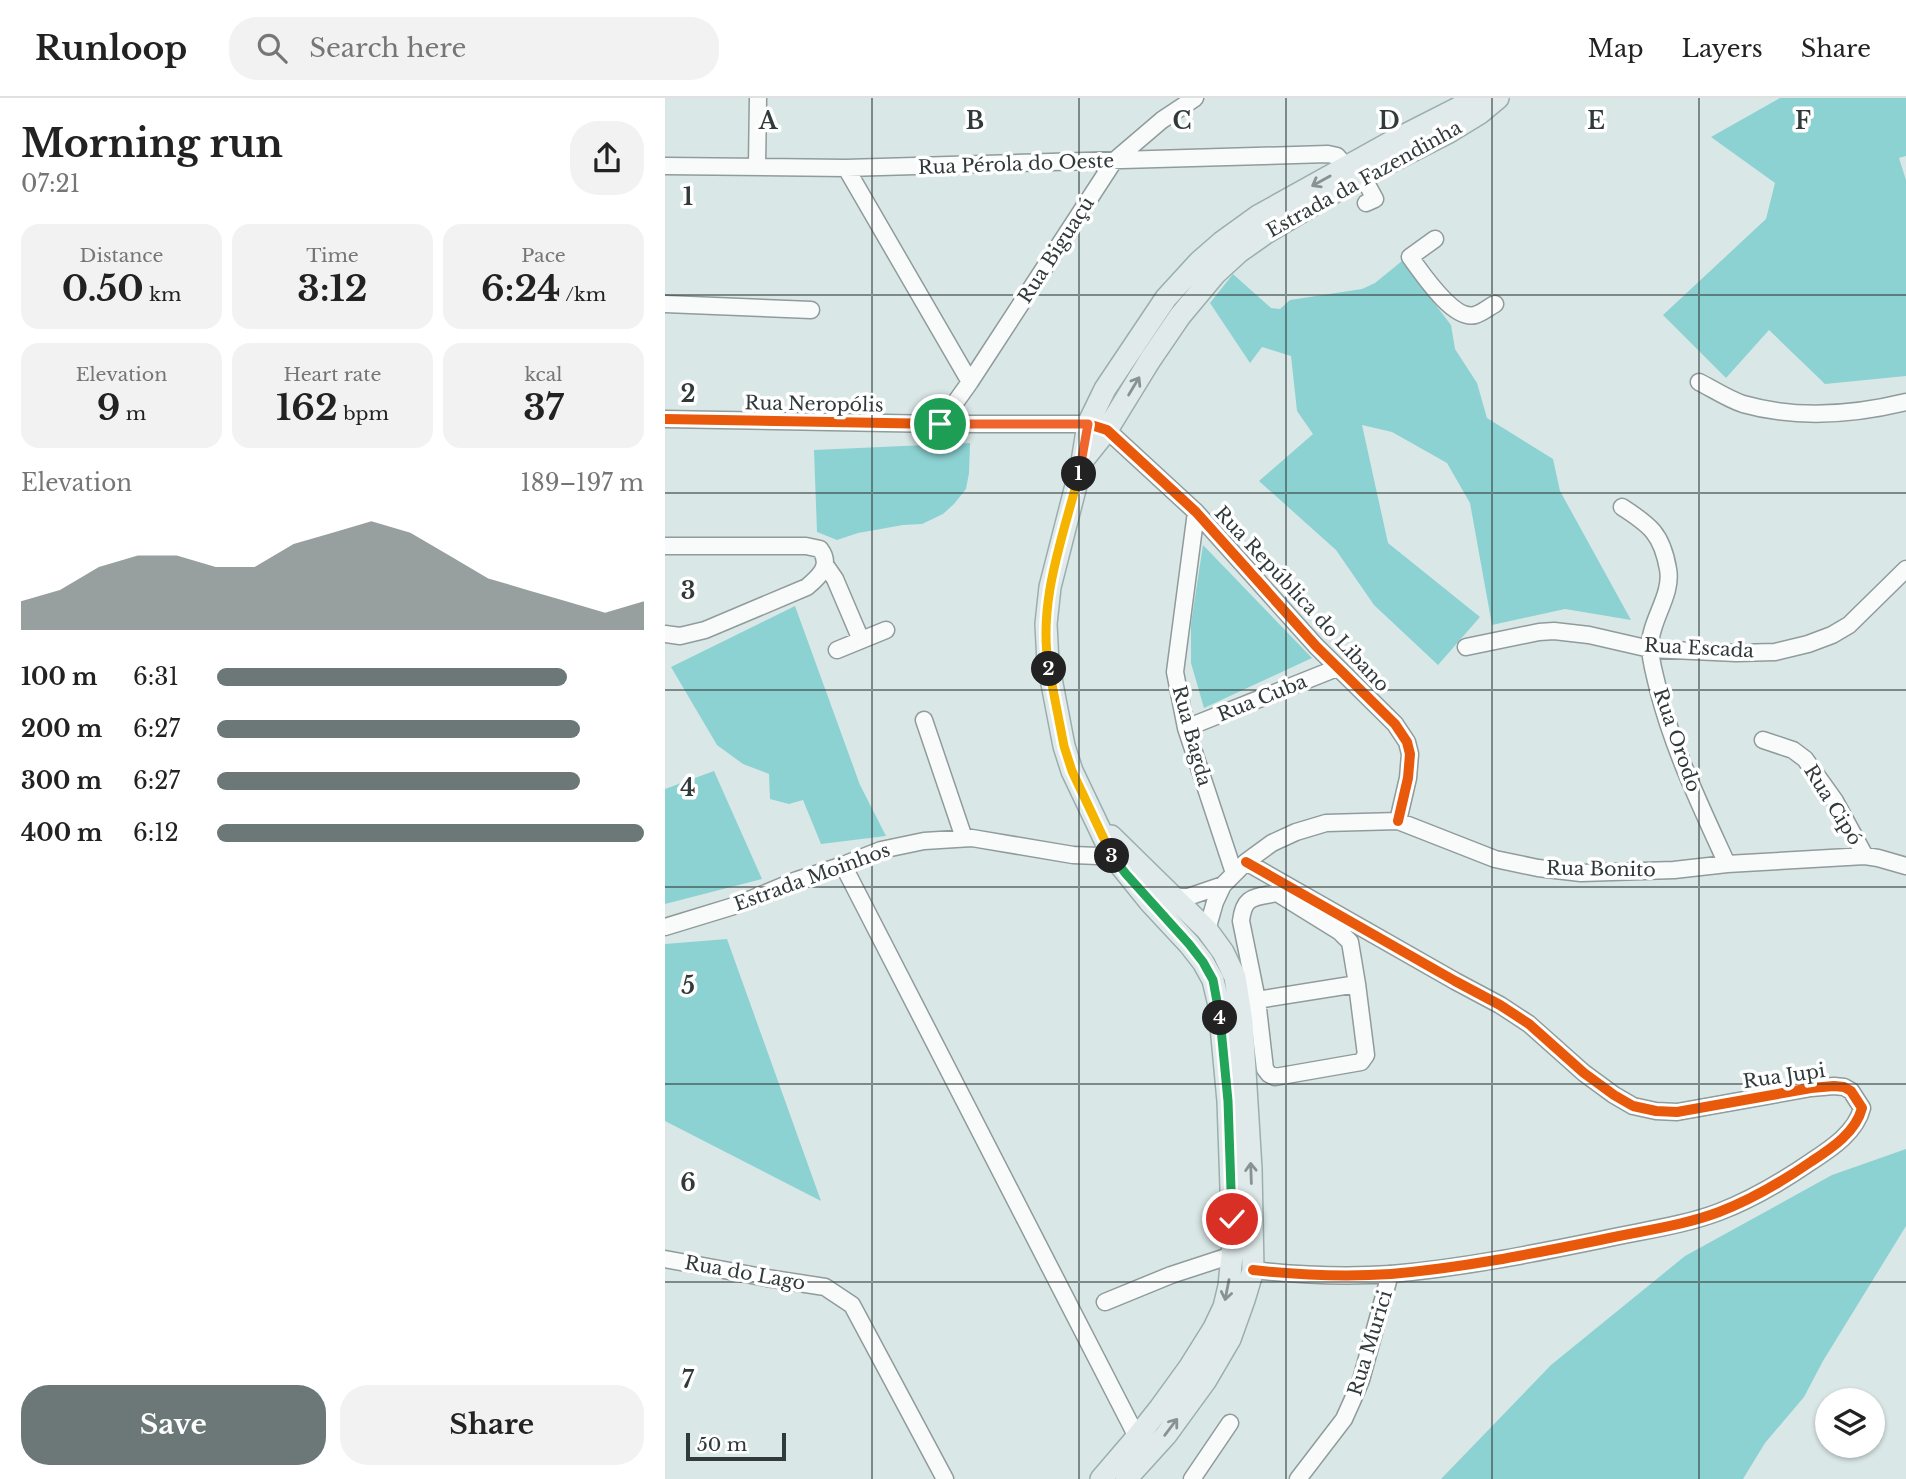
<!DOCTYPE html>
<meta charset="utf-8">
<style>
:root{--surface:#fff;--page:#f2f2f2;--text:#222;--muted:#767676;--line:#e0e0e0;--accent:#6c7777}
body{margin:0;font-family:"Libre Baskerville",serif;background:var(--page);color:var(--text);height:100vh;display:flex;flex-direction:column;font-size:26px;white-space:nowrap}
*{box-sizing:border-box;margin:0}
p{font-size:23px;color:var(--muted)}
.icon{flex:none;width:38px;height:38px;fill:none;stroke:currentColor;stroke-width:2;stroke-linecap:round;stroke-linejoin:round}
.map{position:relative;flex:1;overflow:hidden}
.panel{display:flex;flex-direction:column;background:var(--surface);width:665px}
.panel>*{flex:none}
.tools{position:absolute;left:1150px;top:1290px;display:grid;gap:14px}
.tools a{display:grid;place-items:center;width:70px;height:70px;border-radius:50%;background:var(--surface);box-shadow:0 2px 5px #0004;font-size:35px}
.scale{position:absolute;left:21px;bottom:18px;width:100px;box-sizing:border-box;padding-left:7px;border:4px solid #313a3a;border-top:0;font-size:19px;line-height:24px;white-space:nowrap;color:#313a3a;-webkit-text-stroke:5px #fff;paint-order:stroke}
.pin{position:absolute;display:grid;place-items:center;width:60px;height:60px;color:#fff;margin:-30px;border:4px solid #fff;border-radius:50%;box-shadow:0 2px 7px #0007}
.km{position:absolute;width:35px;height:35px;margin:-18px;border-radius:50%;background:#222;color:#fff;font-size:19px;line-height:35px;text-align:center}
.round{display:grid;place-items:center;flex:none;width:74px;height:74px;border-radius:28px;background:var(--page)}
.summary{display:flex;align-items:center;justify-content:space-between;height:119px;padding:0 21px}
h1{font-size:38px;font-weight:700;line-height:52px}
.stats{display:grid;grid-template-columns:repeat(3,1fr);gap:10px;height:119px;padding:7px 21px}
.stats div{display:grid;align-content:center;border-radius:18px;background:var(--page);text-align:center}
.stats b{font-size:35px;font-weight:700}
.stats small{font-size:19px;font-weight:400}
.stats p{font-size:19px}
.chart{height:196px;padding:14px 21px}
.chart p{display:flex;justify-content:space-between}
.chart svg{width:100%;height:126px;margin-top:7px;fill:var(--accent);opacity:.7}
.button{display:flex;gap:14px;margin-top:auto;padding:14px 21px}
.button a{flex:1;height:80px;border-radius:28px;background:var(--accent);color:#fff;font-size:28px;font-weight:700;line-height:80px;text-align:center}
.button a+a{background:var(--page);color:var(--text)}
ul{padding:0 21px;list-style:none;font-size:23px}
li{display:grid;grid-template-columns:112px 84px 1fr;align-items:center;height:52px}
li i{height:18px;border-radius:9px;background:var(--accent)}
header{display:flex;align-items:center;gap:42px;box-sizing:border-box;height:98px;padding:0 35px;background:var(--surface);border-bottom:2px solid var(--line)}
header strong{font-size:33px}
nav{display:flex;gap:38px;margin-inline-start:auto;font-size:24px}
.search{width:490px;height:63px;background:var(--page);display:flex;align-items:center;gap:18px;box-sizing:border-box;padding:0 24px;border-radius:28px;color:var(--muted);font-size:26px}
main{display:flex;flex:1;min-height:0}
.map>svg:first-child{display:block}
.forest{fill:#8cd2d2}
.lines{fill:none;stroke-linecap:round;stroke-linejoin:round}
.minor-casing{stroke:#909b9b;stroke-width:19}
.major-casing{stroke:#9baeae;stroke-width:24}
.minor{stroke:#f9fbfb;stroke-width:16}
.major{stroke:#e0eaea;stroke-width:21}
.cycleway-casing{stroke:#fff;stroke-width:15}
.cycleway{stroke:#e8590c;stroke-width:10}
.oneway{stroke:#889292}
.split-1-casing{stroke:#fff;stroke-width:14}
.split-2-casing{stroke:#fff;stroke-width:14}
.split-3-casing{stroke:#fff;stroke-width:14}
.split-4-casing{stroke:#fff;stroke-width:14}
.split-5-casing{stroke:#fff;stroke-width:14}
.split-1{stroke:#f0652b;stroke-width:9}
.split-2{stroke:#f5b400;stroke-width:9}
.split-3{stroke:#f5b400;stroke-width:9}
.split-4{stroke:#22a559;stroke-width:9}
.split-5{stroke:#22a559;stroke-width:9}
.grid{fill:none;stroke:#313a3a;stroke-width:2;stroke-opacity:0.55}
.labels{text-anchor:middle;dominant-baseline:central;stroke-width:7;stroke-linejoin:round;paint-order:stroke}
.street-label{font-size:19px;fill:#313a3a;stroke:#fff}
.grid-label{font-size:23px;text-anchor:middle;font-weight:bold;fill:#313a3a;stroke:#fff;stroke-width:7;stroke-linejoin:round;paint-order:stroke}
</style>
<header>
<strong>Runloop</strong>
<div class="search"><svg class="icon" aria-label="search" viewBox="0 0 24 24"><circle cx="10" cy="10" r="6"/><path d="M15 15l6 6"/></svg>Search here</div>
<nav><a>Map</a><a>Layers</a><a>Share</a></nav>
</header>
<main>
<section class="panel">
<div class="summary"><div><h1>Morning run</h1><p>07:21</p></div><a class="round"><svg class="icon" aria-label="share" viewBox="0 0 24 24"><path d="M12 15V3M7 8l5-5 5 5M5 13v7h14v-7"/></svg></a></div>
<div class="stats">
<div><p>Distance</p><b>0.50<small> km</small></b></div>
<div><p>Time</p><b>3:12</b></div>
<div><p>Pace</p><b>6:24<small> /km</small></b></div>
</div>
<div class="stats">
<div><p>Elevation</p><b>9<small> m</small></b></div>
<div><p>Heart rate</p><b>162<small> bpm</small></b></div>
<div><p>kcal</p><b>37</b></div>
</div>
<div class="chart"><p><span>Elevation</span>189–197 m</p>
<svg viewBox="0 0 160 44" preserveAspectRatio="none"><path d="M0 44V34L10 30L20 22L30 18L40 18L50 22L60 22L70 14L80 10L90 6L100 10L110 18L120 26L130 30L140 34L150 38L160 34V44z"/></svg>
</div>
<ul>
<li><b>100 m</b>6:31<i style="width:82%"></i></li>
<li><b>200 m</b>6:27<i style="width:85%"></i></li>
<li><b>300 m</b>6:27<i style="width:85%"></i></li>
<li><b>400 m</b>6:12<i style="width:100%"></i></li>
</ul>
<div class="button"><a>Save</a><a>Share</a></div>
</section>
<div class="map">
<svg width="1241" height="1381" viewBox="0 0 1241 1381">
<rect width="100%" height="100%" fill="#dae7e7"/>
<path class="forest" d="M 1115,0 L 1241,0 L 1241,58 L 1234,60 L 1241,82 L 1241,278 L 1160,286 L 1104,232 L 1061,280 L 998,217 L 1101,121 L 1110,85 L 1046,39 Z
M 737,163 L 786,227 L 790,251 L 812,285 L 822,320 L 888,361 L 895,393 L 966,522 L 900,511 L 827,527 L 805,405 L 782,365 L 727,334 L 697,327 L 723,445 L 815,519 L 773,567 L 709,507 L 671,452 L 594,383 L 648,336 L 632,313 L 626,258 L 597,249 L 585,265 L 545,205 L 568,176 L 606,210 L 615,211 L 625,202 L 697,191 L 710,185 Z
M 305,345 L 304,375 L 301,391 L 289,406 L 278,416 L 257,426 L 238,427 L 193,435 L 172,442 L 152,434 L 149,352 Z
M 538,447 L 647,560 L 539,610 L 526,565 L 526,526 Z
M 130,508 L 195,687 L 221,738 L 156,746 L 138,702 L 124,706 L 105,701 L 104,676 L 78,666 L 52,647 L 6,569 Z
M 49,673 L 97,781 L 0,806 L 0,691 Z
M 62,841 L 156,1103 L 0,1023 L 0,846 Z
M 1241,1051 L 1241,1128 L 1158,1263 L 1139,1299 L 1100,1345 L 1078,1381 L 776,1381 L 886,1267 L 1020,1158 L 1167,1077 Z"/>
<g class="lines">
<g class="minor-casing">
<path id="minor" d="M 0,68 L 181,70 L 663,56 L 672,58 L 681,68 L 686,79
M 92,68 L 93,0
M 181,70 L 305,284
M 698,79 L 710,101 L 701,105
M 770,141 L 745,159 C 757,175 788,223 810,217 C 817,215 824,209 830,206
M 0,206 L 146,212
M 1034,284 C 1048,291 1063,301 1078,306 C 1131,321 1188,317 1241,304
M 0,321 L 275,326 L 423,326 L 442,332 L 531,414 L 651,548 L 730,626 L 742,644 L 745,656 L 743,680 L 733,723
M 275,326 L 305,284 L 449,63 L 497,22 L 530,0
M 957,409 C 985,427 997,436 1003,471 C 1008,497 985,522 985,548 C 985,562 990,577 993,591 C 1008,651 1036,709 1062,766
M 531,414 L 510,574 L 521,630 L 569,775
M 0,448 L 141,448 L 155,451 C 167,467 155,478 142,489 L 40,532 L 15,538 L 0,536
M 161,468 L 170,481 L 196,542
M 801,549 L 874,534 L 889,533 L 924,537 L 985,551 L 1071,555 L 1110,554 L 1143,546 L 1167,537 L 1184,527 L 1241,471
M 172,552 L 221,532
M 259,622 L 299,740
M 521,630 L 672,570
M 1098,642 L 1128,652 L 1140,661 L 1170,703 L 1200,758
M 581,764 L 790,883 L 835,907 L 864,926 L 919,975 L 949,997 L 968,1008 L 991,1013 L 1012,1014 L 1146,990 L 1169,988 L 1179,989 L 1186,993 L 1197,1010 C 1191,1034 1167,1050 1147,1063 C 1118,1083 1088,1101 1054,1114 C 1017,1128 975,1133 935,1142 C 866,1156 796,1170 726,1176 C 680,1179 633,1177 588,1172
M 178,767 L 472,1339
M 509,799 L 523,799 L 558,787
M 0,829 L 72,807 L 132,782 L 178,767 L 216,752 L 259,743 L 307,740 L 408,757 L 433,758 L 457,755
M 542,832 L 550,804 L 558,787 L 581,764 L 607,745 L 631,734 L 661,725 L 733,723 L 830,761 L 873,770 L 916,775 L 1009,772 L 1062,766 L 1200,758 L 1213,760 L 1241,768
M 575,902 L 592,902 L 600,971 L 604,976 L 610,979 L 696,964 L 701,957 L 692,886 L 685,844 L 675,834 L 612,795 C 589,800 579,797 576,823 L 592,902 L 692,886
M 0,1161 L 102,1180 L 160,1189 L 187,1207 L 280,1381
M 440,1204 L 506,1177 L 567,1157
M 527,1381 L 565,1325
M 633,1381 L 679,1321 L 688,1301 L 696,1282 L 725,1176"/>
</g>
<g class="major-casing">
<path id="major" d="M 418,362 L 442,332 L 485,262 L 515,218 L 550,176 L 574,154 L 601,135 L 688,83 L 784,34 L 815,15 L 833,0
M 446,738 L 542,832 L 558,854 L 570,879 L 577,924 L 586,1071 L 588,1172 L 579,1202 L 565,1241 L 541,1282 L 501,1337 L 461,1381
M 436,1381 L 472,1339 L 495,1310 L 524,1270 L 549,1230 L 559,1209 L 564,1188 L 568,1147 L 563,1003 L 554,907 L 548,882 L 538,864 L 524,846 L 484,803 L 447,757 L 407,673 L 399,648 L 383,565 L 381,526 L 385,489 L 417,364 L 423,326 L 440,291 L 501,200 L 534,164 L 557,144 L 593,118 L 728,43 L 803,5 L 809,0"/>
</g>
<use href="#minor" class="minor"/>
<use href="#major" class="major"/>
<g class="cycleway-casing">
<path id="cycleway" d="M 0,321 L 275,326 L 423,326 L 442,332 L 531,414 L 651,548 L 730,626 L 742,644 L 745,656 L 743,680 L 733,723
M 581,764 L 790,883 L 835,907 L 864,926 L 919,975 L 949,997 L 968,1008 L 991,1013 L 1012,1014 L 1146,990 L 1169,988 L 1179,989 L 1186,993 L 1197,1010 C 1191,1034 1167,1050 1147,1063 C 1118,1083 1088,1101 1054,1114 C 1017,1128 975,1133 935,1142 C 866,1156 796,1170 726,1176 C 680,1179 633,1177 588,1172"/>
</g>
<use href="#cycleway" class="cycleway"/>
</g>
<defs><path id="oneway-shaft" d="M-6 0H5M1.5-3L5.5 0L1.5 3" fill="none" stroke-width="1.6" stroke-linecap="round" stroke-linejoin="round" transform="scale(1.75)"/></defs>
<g class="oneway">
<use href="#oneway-shaft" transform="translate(656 83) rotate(151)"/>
<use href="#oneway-shaft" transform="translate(469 288) rotate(-59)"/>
<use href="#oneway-shaft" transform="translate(586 1075) rotate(-92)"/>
<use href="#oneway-shaft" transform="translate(562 1192) rotate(101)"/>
<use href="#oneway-shaft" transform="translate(506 1329) rotate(-53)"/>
</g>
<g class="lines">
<g class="split-1-casing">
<path id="split-1" d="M 275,326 L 423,326 L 414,376"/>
</g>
<g class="split-2-casing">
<path id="split-2" d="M 384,571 C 372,505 398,439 414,376"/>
</g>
<g class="split-3-casing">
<path id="split-3" d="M 384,571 L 399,648 L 407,673 L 447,758"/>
</g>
<g class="split-4-casing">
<path id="split-4" d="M 447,758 L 461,776 L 524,846 L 538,864 L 548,882 L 555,920"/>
</g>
<g class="split-5-casing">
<path id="split-5" d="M 555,920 L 563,1003 L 567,1121"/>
</g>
<use href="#split-1" class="split-1"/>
<use href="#split-2" class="split-2"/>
<use href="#split-3" class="split-3"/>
<use href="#split-4" class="split-4"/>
<use href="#split-5" class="split-5"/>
</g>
<path class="grid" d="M 207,0 L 207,1381M 414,0 L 414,1381M 621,0 L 621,1381M 827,0 L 827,1381M 1034,0 L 1034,1381M 0,197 L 1241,197M 0,395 L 1241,395M 0,592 L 1241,592M 0,789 L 1241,789M 0,986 L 1241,986M 0,1184 L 1241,1184"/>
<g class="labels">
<g class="street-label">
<text transform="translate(351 66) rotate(-2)">Rua Pérola do Oeste</text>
<text transform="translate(699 81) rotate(-29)">Estrada da Fazendinha</text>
<text transform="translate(391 152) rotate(-57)">Rua Biguaçú</text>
<text transform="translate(149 306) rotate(1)">Rua Neropólis</text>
<text transform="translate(637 501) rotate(47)">Rua República do Libano</text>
<text transform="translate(1034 550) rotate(3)">Rua Escada</text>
<text transform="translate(597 600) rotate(-22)">Rua Cuba</text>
<text transform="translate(527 638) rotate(75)">Rua Bagda</text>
<text transform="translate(1012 642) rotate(71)">Rua Orodo</text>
<text transform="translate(1168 707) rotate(58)">Rua Cipó</text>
<text transform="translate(936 771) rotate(1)">Rua Bonito</text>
<text transform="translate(147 779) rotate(-20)">Estrada Moinhos</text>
<text transform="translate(1119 978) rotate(-8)">Rua Jupi</text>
<text transform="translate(80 1175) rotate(10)">Rua do Lago</text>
<text transform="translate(705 1245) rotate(-73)">Rua Murici</text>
</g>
</g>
<g class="grid-label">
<text x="103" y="31">A</text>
<text x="310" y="31">B</text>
<text x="517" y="31">C</text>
<text x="724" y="31">D</text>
<text x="931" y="31">E</text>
<text x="1138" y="31">F</text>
<text x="23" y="107">1</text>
<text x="23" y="304">2</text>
<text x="23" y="501">3</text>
<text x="23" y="698">4</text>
<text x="23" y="896">5</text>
<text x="23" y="1093">6</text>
<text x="23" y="1290">7</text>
</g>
</svg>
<div class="tools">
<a><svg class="icon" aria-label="layers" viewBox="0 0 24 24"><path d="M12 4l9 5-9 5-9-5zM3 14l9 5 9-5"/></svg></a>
</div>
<div class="scale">50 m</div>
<div class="pin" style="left:275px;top:326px;background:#1e9e55"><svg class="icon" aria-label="arrive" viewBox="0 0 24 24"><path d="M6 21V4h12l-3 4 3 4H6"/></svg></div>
<div class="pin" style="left:567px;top:1121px;background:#d93025"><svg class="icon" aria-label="check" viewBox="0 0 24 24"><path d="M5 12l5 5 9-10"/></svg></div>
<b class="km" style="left:414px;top:376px">1</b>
<b class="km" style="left:384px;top:571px">2</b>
<b class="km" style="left:447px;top:758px">3</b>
<b class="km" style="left:555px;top:920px">4</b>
</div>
</main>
